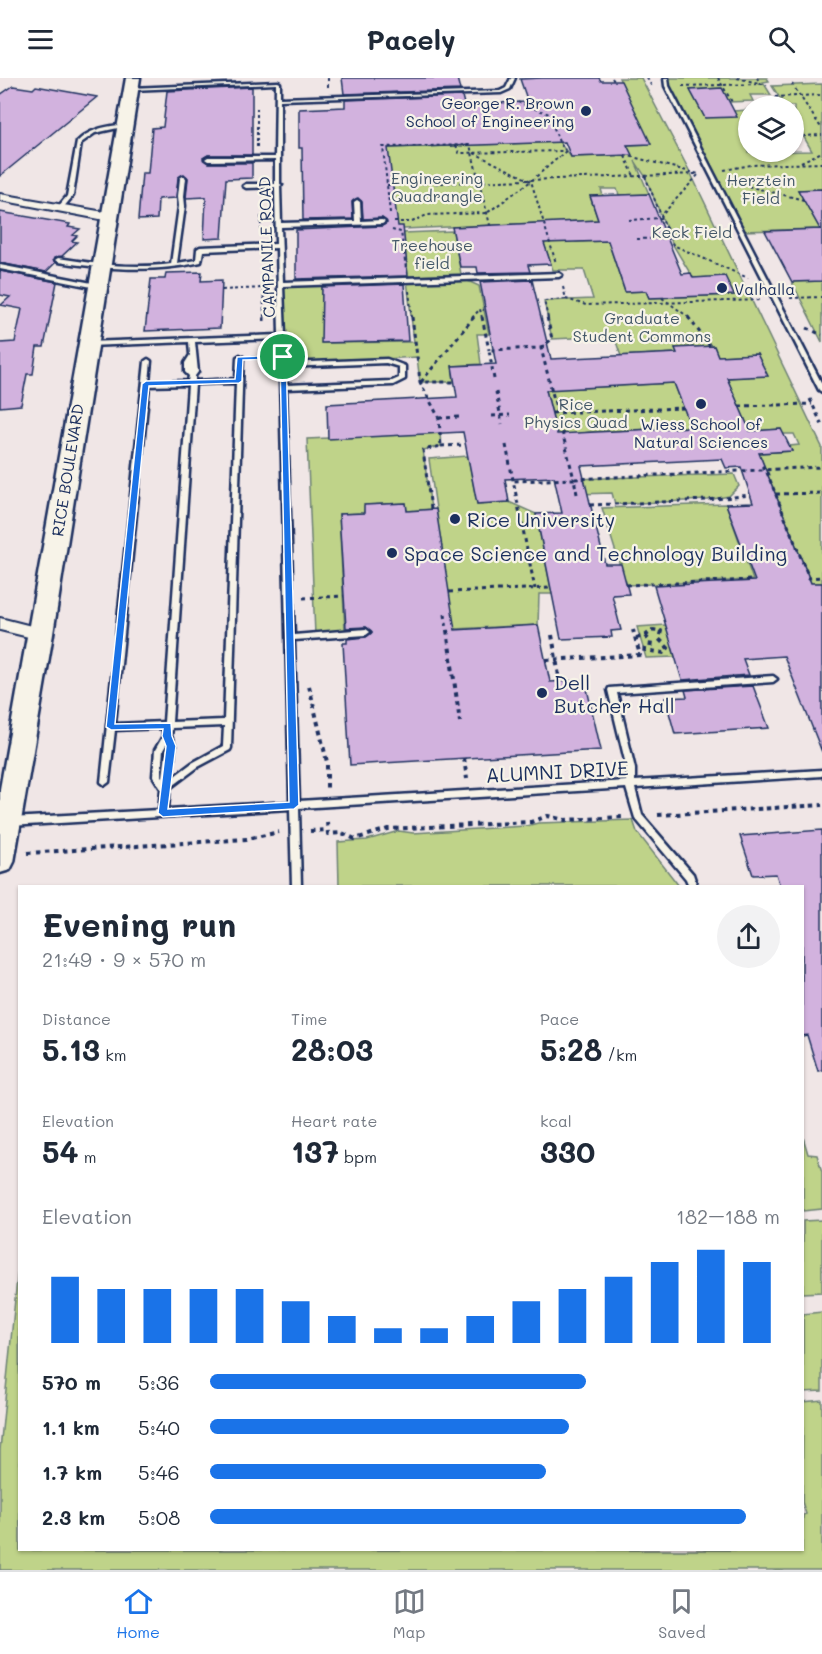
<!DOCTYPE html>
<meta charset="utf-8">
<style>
:root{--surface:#fff;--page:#f2f2f3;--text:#1f2937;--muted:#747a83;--line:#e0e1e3;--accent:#1a73e8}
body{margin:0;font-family:Mali,sans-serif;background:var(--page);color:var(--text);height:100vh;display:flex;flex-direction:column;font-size:22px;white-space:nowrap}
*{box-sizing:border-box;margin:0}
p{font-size:20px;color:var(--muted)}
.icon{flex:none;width:33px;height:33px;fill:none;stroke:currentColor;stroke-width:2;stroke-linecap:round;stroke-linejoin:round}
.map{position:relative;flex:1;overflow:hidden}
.side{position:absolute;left:18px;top:807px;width:786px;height:666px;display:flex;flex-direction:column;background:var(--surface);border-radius:0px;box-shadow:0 2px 4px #0004}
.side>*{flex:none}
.fabs{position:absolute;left:738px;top:18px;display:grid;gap:12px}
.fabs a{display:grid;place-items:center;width:66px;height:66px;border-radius:50%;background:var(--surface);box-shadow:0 2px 4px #0004;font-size:30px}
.pin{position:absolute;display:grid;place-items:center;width:51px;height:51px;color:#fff;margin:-26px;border:3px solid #fff;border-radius:50%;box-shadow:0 2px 6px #0007}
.round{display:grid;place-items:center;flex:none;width:63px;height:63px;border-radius:32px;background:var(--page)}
.head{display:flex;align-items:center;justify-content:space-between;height:102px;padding:0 24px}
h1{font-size:33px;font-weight:800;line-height:45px}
.metrics{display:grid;grid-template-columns:repeat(3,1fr);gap:9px;height:102px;padding:6px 24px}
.metrics div{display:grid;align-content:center}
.metrics b{font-size:30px;font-weight:800}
.metrics small{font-size:16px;font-weight:400}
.metrics p{font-size:16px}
.chart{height:168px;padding:12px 24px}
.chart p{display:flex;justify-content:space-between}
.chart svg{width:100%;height:108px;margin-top:6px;stroke:var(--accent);stroke-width:6}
ul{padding:0 24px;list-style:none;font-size:20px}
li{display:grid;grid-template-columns:96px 72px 1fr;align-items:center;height:45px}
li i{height:15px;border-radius:8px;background:var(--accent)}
header{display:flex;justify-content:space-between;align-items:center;height:78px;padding:0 24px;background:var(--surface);font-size:27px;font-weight:800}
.menu{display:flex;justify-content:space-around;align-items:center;height:84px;border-top:2px solid var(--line);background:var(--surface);font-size:16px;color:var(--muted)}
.menu a{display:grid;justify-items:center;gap:3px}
.menu .current{color:var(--accent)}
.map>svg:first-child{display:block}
.green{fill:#bfd389;stroke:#6d8174;stroke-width:1.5;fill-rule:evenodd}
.building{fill:#d2b2de;stroke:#1b2f5e;stroke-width:1.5;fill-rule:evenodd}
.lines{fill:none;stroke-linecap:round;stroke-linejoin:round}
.service-casing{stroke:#1b2f5e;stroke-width:5}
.minor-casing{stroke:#1b2f5e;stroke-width:4}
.secondary-casing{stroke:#1b2f5e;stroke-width:5}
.path-far2{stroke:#1b2f5e;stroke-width:2;stroke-dasharray:3 3;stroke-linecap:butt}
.path-far1{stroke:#1b2f5e;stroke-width:3;stroke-dasharray:4 4;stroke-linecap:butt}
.path{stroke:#1b2f5e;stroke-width:4;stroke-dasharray:4.5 4.5;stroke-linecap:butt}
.service{fill:#f7f3e8;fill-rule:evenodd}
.minor{fill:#f7f3e8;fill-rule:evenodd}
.secondary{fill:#f7f3e8;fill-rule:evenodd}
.route{fill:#1a73e8;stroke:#fff;stroke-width:1.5;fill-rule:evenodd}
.poi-dot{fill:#1b2f5e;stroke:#f7f3e8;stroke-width:2}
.labels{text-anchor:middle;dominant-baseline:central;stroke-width:4.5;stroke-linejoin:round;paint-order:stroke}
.far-poi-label{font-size:16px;fill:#1b2f5e;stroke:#f7f3e8;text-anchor:end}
.far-park-label{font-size:16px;fill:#445869;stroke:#f7f3e8}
.far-street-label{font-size:16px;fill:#1b2f5e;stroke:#f7f3e8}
.poi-label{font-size:20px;fill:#1b2f5e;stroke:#f7f3e8;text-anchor:start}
.street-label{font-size:20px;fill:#1b2f5e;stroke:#f7f3e8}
</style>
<header><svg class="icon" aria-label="menu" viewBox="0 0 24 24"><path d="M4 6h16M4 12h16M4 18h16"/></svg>Pacely<svg class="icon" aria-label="search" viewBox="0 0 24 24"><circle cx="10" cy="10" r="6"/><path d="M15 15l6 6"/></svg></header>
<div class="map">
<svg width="822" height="1492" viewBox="0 0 822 1492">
<rect width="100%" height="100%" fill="#f0e6e6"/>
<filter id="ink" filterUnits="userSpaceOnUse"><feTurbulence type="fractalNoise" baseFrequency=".0167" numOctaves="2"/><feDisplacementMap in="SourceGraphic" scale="12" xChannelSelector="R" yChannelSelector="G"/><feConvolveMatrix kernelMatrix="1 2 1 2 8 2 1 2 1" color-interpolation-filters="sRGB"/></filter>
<g filter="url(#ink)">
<path class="green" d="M 619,0 L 641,0 L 691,96 L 822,369 L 822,505 L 811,505 L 759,375 L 792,373 L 790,368 L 799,367 L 794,356 L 783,356 L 781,351 L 750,353 L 727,300 L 767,297 L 757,276 L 718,278 L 714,268 L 675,270 L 677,275 L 621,278 L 614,258 L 552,261 L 544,223 L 593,221 L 584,192 L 553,192 L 537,145 L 403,151 L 397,148 L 387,70 L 559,64 L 571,79 L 631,77 L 627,67 L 650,66 ZM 635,83 L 645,98 L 673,167 L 693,200 L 725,199 L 733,217 L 649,220 L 646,213 L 625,214 L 608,163 L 576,164 L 566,144 L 598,142 L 590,118 L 603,118 L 601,111 L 617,111 L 619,117 L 649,116 Z
M 666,0 L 767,0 L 769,3 L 763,4 L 771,17 L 750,17 L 753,23 L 729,24 L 721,10 L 690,12 L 705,40 L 733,33 L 748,32 L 748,74 L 812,73 L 794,42 L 794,28 L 785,28 L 772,8 L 822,6 L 822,111 L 798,112 L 820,151 L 741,153 L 667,8 Z
M 453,153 L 461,196 L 408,198 L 403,155 Z
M 461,200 L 479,208 L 489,256 L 477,256 L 481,286 L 452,288 L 454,304 L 420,304 L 417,279 L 283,287 L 281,206 L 322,204 L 322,265 L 414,264 L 407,202 Z
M 822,203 L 822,264 L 792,204 Z
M 674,305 L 691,349 L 589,354 L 558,360 L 545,308 L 578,310 Z
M 440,355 L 441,368 L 423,372 L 431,431 L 407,433 L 406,425 L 365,427 L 364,435 L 339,436 L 345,554 L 315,557 L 307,361 Z
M 468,378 L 477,426 L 509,424 L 536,436 L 552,516 L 539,516 L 538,547 L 453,551 L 429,381 Z
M 734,396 L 739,408 L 729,418 L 708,422 L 615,426 L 612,415 L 577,416 L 574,401 Z
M 726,426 L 753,502 L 626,507 L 602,430 Z
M 666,547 L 675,579 L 646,580 L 637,549 Z
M 633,742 L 637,754 L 679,808 L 339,808 L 338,764 L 367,762 L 399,753 L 413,755 L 526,748 L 538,745 Z
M 803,1059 L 808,1076 L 817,1077 L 822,1094 L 822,1131 L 803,1133 Z
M 822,1142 L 822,1214 L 803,1215 L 803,1143 Z
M 19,1181 L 20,1472 L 802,1472 L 803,1437 L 806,1436 L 802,1424 L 803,1324 L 822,1322 L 822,1492 L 0,1492 L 0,1372 Z
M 822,1234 L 822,1313 L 803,1314 L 803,1236 Z"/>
<path class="building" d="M 342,0 L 457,0 L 460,12 L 344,16 Z
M 542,0 L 599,0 L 601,3 L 621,3 L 651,66 L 627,67 L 632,77 L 571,79 L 565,64 L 388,70 L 398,148 L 403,148 L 408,198 L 296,201 L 296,152 L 382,148 L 387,145 L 382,140 L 363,141 L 362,124 L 358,120 L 352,124 L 353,141 L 303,142 L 302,70 L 299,70 L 299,31 L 345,29 L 345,22 L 462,18 L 464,26 L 528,24 L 520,1 Z
M 13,8 L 33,11 L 36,8 L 97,19 L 0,98 L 0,17 Z
M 252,9 L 252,77 L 208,77 L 203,80 L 208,85 L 252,85 L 252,100 L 226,101 L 222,160 L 204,161 L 206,119 L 186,120 L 188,100 L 184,96 L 178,100 L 176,120 L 158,121 L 157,141 L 138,142 L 142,95 L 148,95 L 152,50 L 163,49 L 167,13 Z
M 722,10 L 737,39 L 705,40 L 690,12 Z
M 822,111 L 822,203 L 792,204 L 765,153 L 820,151 L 798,112 Z
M 649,116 L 682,196 L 691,195 L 693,200 L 725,198 L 734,217 L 649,220 L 646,213 L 625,214 L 608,163 L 544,165 L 551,186 L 528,187 L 530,194 L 478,195 L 477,189 L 460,189 L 452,149 L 598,142 L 590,118 Z
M 0,134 L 70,146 L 68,149 L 80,151 L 73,157 L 77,158 L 72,163 L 77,164 L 62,178 L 54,180 L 55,185 L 46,194 L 0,185 Z
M 0,193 L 57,204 L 44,269 L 37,269 L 33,296 L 27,296 L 21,327 L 0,329 L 0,265 L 15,264 L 22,231 L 1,227 L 10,219 L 0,217 Z
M 202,194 L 201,203 L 222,202 L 220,250 L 145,253 L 151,201 L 165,201 L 166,195 Z
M 532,202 L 551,281 L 677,275 L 675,270 L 714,268 L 718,278 L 757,276 L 768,298 L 727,300 L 750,353 L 781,351 L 792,373 L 759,375 L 811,505 L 822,505 L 822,674 L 784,578 L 743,581 L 749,597 L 682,602 L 654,508 L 755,503 L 726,426 L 753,425 L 741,389 L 726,390 L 722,381 L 581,388 L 605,486 L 621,486 L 629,516 L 612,517 L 621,552 L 611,553 L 612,559 L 561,561 L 536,436 L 562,435 L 554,399 L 505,401 L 509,424 L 477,426 L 463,354 L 328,361 L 327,326 L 457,319 L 452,288 L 496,286 L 480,204 ZM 674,305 L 691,349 L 557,356 L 546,312 Z
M 404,206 L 408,263 L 321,265 L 322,209 Z
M 406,425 L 407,433 L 436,431 L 455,552 L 538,547 L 550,604 L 585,602 L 601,672 L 350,687 L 343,565 L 347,565 L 347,561 L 366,559 L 372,554 L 366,549 L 346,550 L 339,436 L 364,435 L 364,427 Z
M 753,608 L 769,650 L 675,656 L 665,620 L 687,619 L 685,612 Z
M 822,752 L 822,992 L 818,993 L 807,957 L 802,958 L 802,808 L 780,808 L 776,796 L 753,797 L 740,758 Z"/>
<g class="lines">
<g class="service-casing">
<path id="service" d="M 511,0 L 515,0 L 510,11 L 501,15 L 280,22 L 280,106 L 282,107 L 280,108 L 281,145 L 355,143 L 354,124 L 357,122 L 360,124 L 361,143 L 382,142 L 385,144 L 382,146 L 281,149 L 283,204 L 559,195 L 562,197 L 559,199 L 283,208 L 285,258 L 286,259 L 285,260 L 286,285 L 387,281 L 405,288 L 405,301 L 393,307 L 286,311 L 294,557 L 366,551 L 370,554 L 366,557 L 294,562 L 299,723 L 626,703 L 627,691 L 608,612 L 609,610 L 773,598 L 777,601 L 773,604 L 617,615 L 635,691 L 635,703 L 822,692 L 822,698 L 635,710 L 642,737 L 693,796 L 697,808 L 689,808 L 686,801 L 635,740 L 626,710 L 299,730 L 301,808 L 292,808 L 290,731 L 10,748 L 7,747 L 6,744 L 7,741 L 10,740 L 159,732 L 161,711 L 153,698 L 155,672 L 163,658 L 163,650 L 115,652 L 109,704 L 105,707 L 101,704 L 145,283 L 148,281 L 151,283 L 149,304 L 188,303 L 189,298 L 185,294 L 185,285 L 190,277 L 189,264 L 88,268 L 85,266 L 88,264 L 279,257 L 277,170 L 203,173 L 201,184 C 153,195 106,191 58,184 L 55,182 L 58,180 C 95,186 134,191 171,186 L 179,128 L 178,118 L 180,100 L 183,98 L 186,100 L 184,118 L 185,128 L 177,185 L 196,182 L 197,171 L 200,169 L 276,166 L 275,109 L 246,110 L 243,108 L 246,106 L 275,106 L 275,82 L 208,83 L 205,81 L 208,79 L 275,79 L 276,6 L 131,12 L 129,11 L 131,10 L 278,4 L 280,5 L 280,20 L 500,13 L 506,10 ZM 279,261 L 290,724 L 168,731 L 170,710 L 198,689 L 230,672 L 231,670 L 243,279 L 240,277 L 237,279 L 236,301 L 195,303 L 195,298 L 198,294 L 195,264 ZM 386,285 L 399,289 L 399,300 L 392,303 L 286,307 L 286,289 ZM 236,305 L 224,642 L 172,644 L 195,306 ZM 188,307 L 164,644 L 115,646 L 149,308 ZM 224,648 L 223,668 L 192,685 L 172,700 L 175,668 L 171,658 L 172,650 ZM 166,667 L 167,668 L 163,699 L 161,697 L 163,672 Z
M 664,0 L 668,0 L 669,8 L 822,306 L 822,314 L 819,312 L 665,8 Z
M 119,47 L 125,47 L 127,48 L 95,55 L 81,65 L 73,118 L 62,131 L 58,131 L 58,129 L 67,118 L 77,64 C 88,52 103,49 119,47 Z
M 0,187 L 97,206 L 100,208 L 97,210 L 0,191 Z"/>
</g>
<g class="minor-casing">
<path id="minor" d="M 0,116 L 110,135 L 116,139 L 110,143 L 0,122 Z
M 0,540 L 47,552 L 50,556 L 47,560 L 41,562 L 0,552 Z"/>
</g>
<g class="secondary-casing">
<path id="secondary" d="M 126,0 L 140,0 L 53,556 L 14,784 L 10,792 L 0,795 L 0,711 Z"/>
</g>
<path class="path-far2" d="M 328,0 L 328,9
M 612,0 L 614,3
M 647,0 L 652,9
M 718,0 L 732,24
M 737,0 L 767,7
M 792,6 L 822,51
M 682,8 L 761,6 L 757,0
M 775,19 L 822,17
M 512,22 L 549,36 L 559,64 L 565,72
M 257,30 L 257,70
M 803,58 L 822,57
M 456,67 L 459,75 L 565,73
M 474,75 L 531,103 L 556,185
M 625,77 L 699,96 L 661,138
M 625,78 L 634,98
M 801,84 L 822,74
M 724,92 L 751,87 L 822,85
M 645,98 L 673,167 L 748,200
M 731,104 L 804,122
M 387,107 L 696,96
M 390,135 L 383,69 L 470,67 L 490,147
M 261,138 L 261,153 L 264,156
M 629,142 L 662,140
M 394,144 L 412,144 L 427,137 L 487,135 L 531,103 L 566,73
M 392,152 L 401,154 L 406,191
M 637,161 L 670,160
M 263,182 L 264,240
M 563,209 L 566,221 L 586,227 L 762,222
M 222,212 L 263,210
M 409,213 L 412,240
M 662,220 L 690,240
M 790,220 L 822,219
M 472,240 L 480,231
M 482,240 L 480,231 L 484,232
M 548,240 L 544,223 L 566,221"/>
<path class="path-far1" d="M 264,239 L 264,246
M 412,239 L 418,286
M 482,239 L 489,272
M 688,239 L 710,268
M 807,250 L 822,257
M 541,270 L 552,261 L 547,239
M 252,280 L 269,279
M 419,294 L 420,304
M 494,301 L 489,272 L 541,270 L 574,401 L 514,403
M 421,304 L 474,239
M 496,314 L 502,346
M 810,321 L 822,347
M 739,328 L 812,326
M 552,335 L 684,330
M 492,338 L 510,337
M 439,340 L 461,339
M 506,367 L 535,511
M 441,368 L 466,367
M 762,388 L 766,392 L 809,500 L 822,499
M 577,416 L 574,401 L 822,389
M 776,416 L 822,415
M 590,427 L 708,422 L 750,417
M 431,431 L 423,372 L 441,368 L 439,340 L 420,304 L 454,304
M 626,507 L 753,502
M 449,514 L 550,510
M 303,520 L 344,518
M 445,536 L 447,553
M 652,553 L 661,553"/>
<path class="path" d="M 447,552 L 460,644
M 552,557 L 560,604
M 645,558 L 651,564 L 650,572
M 636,560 L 645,558 L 653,552 L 661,553 L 659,561 L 668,570 L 664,575 L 639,571
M 546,582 L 640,577 L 633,552
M 309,608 L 327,684 L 327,712
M 464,680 L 467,701
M 658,737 L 822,727
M 327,744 L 328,756 L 342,755 L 355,761 L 388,751 L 531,744 L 548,738 L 565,742 L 624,739
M 310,753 L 328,752
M 27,775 L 247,761 L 279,754"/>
<use href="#service" class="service"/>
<use href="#minor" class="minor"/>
<use href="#secondary" class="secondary"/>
</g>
</g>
<path class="route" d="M 283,277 L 286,279 L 299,727 L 294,731 L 163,739 L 158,735 L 166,668 L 162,658 L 163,651 L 111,652 L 106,649 L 142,306 L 146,303 L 235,301 L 237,279 ZM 280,281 L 289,724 L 168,731 L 176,668 L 172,658 L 171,645 L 115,646 L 149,308 L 239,305 L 242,303 L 243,282 Z"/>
<g class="poi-dot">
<circle cx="586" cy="33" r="6"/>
<circle cx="722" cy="210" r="6"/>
<circle cx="701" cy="326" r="6"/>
<circle cx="455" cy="441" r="6"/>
<circle cx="392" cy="475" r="6"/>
<circle cx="542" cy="615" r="6"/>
</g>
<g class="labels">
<g class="far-poi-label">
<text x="574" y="24">George R. Brown<tspan x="574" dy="18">School of Engineering</tspan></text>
<text x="734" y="210" text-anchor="start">Valhalla</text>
<text x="701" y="345" text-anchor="middle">Wiess School of<tspan x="701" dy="18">Natural Sciences</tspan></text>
</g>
<g class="far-park-label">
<text x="437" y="99">Engineering<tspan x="437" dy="18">Quadrangle</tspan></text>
<text x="761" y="101">Herztein<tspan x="761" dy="18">Field</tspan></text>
<text x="692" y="153">Keck Field</text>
<text x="432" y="166">Treehouse<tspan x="432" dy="18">field</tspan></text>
<text x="642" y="239">Graduate<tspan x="642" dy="18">Student Commons</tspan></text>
<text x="576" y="325">Rice<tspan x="576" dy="18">Physics Quad</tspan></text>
</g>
<g class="far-street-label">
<text transform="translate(266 169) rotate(-92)">CAMPANILE ROAD</text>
<text transform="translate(67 392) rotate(-81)">RICE BOULEVARD</text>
</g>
<g class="poi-label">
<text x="467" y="441">Rice University</text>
<text x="404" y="475">Space Science and Technology Building</text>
<text x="554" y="604">Dell<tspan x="554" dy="23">Butcher Hall</tspan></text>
</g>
<g class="street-label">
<text transform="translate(557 693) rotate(-3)">ALUMNI DRIVE</text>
</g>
</g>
</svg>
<div class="fabs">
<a><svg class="icon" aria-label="layers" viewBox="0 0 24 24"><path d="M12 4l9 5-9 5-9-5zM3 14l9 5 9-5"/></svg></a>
</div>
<div class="pin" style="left:283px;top:279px;background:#1e9e55"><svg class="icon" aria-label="arrive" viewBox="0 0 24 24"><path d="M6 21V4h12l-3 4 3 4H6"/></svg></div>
<section class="side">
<div class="head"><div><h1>Evening run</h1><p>21:49 · 9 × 570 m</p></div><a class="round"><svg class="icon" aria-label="share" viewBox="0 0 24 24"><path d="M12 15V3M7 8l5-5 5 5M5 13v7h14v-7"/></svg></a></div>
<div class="metrics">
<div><p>Distance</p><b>5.13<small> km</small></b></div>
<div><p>Time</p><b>28:03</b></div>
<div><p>Pace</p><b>5:28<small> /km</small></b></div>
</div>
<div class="metrics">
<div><p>Elevation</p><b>54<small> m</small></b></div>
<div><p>Heart rate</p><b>137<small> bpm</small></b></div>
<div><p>kcal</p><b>330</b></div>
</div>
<div class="chart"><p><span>Elevation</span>182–188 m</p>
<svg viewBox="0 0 160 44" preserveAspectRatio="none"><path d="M5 44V17M15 44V22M25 44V22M35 44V22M45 44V22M55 44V27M65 44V33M75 44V38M85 44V38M95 44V33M105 44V27M115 44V22M125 44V17M135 44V11M145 44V6M155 44V11"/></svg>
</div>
<ul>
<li><b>570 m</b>5:36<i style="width:66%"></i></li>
<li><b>1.1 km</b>5:40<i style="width:63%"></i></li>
<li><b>1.7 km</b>5:46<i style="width:59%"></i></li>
<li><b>2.3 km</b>5:08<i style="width:94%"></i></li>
</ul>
</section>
</div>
<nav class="menu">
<a class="current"><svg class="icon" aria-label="home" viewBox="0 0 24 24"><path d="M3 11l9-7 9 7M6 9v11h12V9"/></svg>Home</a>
<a><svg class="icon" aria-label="map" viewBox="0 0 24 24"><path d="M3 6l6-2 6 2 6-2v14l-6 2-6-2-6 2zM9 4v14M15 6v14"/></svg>Map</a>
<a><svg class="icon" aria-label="saved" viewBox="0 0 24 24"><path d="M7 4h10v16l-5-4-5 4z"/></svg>Saved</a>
</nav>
